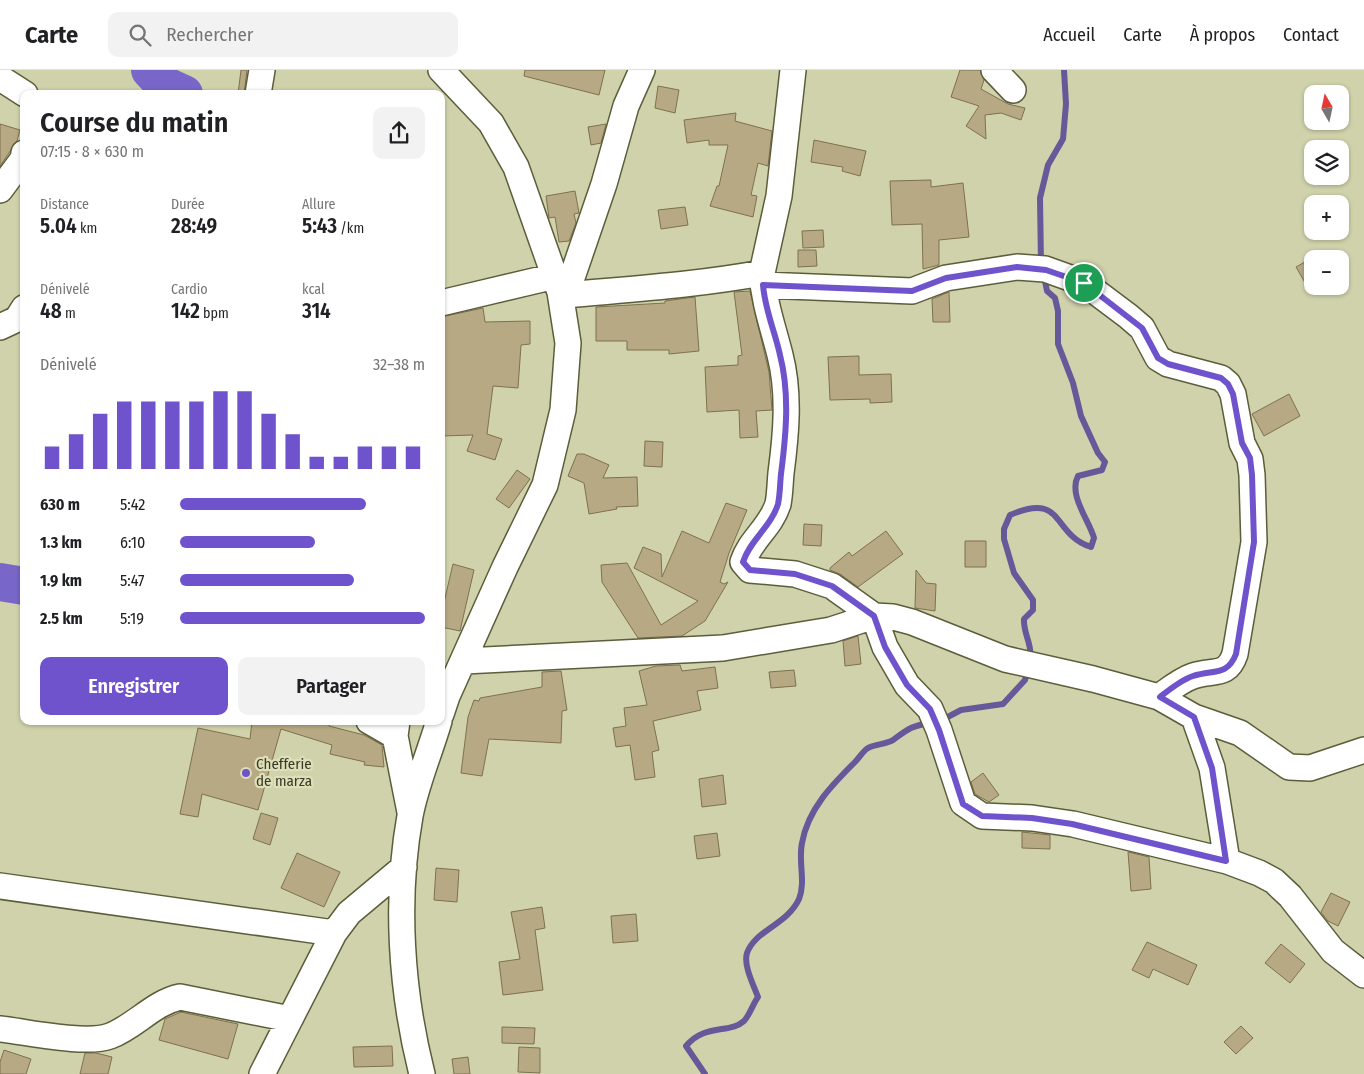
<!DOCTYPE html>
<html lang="fr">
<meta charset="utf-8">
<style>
:root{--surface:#fff;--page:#f2f2f2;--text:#202124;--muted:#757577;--line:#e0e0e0;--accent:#6e53cc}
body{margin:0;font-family:"Fira Sans Condensed",sans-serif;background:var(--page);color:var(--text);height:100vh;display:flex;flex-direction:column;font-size:19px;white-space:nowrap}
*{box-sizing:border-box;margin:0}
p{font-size:16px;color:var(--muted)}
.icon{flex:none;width:28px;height:28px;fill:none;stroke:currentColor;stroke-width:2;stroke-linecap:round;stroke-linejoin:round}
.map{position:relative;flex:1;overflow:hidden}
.details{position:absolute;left:20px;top:20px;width:425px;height:635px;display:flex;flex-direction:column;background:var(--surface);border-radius:10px;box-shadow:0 1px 4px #0004}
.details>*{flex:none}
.needle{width:32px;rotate:351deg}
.fabs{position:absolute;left:1304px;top:15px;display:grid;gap:10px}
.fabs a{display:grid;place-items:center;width:45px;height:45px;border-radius:10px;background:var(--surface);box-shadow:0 1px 4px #0004;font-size:25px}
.pin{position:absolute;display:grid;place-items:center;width:42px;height:42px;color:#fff;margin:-21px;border:2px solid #fff;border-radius:50%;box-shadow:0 1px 5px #0007}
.round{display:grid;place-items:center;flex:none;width:52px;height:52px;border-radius:10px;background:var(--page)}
.summary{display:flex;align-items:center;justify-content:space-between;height:85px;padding:0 20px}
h1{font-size:28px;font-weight:600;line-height:38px}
.figures{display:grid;grid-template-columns:repeat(3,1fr);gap:8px;height:85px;padding:5px 20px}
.figures div{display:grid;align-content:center}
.figures b{font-size:21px;font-weight:600}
.figures small{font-size:14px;font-weight:400}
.figures p{font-size:14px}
.chart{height:140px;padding:10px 20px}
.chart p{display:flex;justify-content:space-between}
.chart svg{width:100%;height:90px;margin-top:5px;stroke:var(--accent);stroke-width:6}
.primary-button{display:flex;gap:10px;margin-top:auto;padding:10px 20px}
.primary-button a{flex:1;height:58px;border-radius:10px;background:var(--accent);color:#fff;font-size:20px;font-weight:600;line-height:58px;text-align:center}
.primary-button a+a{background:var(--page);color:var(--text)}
ul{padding:0 20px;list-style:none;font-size:16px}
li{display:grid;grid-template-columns:80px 60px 1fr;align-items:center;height:38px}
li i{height:12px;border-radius:6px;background:var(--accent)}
header{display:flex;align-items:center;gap:30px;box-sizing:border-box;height:70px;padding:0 25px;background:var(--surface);border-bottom:1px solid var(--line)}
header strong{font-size:24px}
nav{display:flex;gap:28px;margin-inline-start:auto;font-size:18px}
.search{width:350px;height:45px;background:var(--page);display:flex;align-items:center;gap:12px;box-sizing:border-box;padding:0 18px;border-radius:10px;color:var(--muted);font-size:19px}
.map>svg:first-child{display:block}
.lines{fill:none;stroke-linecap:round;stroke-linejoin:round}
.stream{stroke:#655999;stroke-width:6}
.river{stroke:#7867c8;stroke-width:38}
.building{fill:#b7a984;stroke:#7e714e}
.minor-casing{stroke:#5c5d3a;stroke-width:28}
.minor{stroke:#fff;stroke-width:25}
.route-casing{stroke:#fff;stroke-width:10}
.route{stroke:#6e53cc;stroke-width:6}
.poi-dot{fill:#6e53cc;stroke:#dddfb7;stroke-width:2}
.labels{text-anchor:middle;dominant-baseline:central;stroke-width:4.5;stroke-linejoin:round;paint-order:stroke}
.poi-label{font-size:15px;fill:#39392a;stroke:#dddfb7;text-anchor:start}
</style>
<header>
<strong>Carte</strong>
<div class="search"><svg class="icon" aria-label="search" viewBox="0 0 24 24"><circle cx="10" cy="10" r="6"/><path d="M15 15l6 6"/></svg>Rechercher</div>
<nav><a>Accueil</a><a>Carte</a><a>À propos</a><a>Contact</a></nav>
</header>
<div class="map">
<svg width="1364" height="1004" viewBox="0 0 1364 1004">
<rect width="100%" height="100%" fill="#d0d2ab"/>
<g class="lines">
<path class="stream" d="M 1041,194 L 1040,128 L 1048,95 L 1063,69 L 1066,34 L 1064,0
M 1030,589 C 1033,575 1023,564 1024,549 L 1033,540 L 1033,530 L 1014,503 L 1004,469 L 1004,459 L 1010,445 C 1065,421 1051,464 1091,477 L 1094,468 C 1089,450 1068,425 1078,406 L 1102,400 L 1105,392 L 1098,383 L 1081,346 L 1073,313 L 1058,274 L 1058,241 L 1055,228 L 1047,221 L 1044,206
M 940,651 L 961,640 L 1003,634 L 1025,610 L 1028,599
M 705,1004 L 686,976 C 705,953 730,964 744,951 C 749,946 753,934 758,927 C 754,916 743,895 747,883 C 755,860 787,855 799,829 C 806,812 798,791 802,773 C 808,739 832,715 855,692 C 860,687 863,681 868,678 C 876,674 887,674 893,670 C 908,659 911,656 930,653"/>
<path class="river" d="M 150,0 L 164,15 L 184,24
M 0,512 L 24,516"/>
</g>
<path class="building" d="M 241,0 L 247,0 L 244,24 L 238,24 Z
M 525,0 L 605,0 L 599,25 L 524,6 Z
M 960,0 L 980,0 L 984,10 L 981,19 L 1008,34 L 1025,38 L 1021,50 L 1001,43 L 985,45 L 986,69 L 966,56 L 979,36 L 951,27 Z
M 658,16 L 679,20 L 675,43 L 655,38 Z
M 736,43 L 735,51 L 772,61 L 768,96 L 758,93 L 751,125 L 757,126 L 753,147 L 710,136 L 717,116 L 719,116 L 728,75 L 709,75 L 709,70 L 687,73 L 684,50 Z
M 0,54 L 20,60 L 17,71 L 0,96 Z
M 606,54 L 601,73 L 591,75 L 588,57 Z
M 814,70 L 866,81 L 860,106 L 842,101 L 843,97 L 811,92 Z
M 931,110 L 931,117 L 963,113 L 969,167 L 939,170 L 939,195 L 923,199 L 922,154 L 892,155 L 890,111 Z
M 575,121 L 579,143 L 574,144 L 576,153 L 569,171 L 559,172 L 555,147 L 549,148 L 546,126 Z
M 685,137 L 688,155 L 661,159 L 658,140 Z
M 823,160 L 824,177 L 803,178 L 802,161 Z
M 798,180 L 816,180 L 817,196 L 798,197 Z
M 1319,184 L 1322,189 L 1312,189 L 1312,216 L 1322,216 L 1311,223 L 1296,197 Z
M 750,221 L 769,302 L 772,340 L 756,341 L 758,367 L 740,368 L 739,340 L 707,342 L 705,297 L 738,295 L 738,286 L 742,285 L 734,222 Z
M 949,222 L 950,252 L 933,252 L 932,229 Z
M 695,227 L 699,281 L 669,284 L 669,280 L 627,280 L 627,271 L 596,271 L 596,237 L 665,233 L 665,231 Z
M 483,238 L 485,252 L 530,251 L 530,274 L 521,275 L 518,318 L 493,316 L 487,364 L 502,369 L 495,390 L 467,381 L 473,365 L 441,366 L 441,247 Z
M 859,286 L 859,305 L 891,304 L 892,332 L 870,333 L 870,329 L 830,330 L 828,287 Z
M 1289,324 L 1300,346 L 1264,366 L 1252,344 Z
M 645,371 L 663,372 L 662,397 L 644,396 Z
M 577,384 L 584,384 L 609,395 L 603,408 L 637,407 L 638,436 L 616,437 L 617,439 L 589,444 L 584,413 L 568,406 Z
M 517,400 L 530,409 L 509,438 L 496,429 Z
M 726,433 L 747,440 L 729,483 L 720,512 L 724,514 L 728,512 L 705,551 L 682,566 L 638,568 L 602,512 L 601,495 L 627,493 L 661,555 L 698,531 L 634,498 L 643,477 L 661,484 L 662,507 L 682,461 L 709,473 Z
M 804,454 L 822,455 L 821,476 L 803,475 Z
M 886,461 L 903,484 L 858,517 L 840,504 L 830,500 L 830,498 L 849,482 L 852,486 Z
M 965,471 L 986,471 L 986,497 L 965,497 Z
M 453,494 L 474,500 L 460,561 L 441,557 L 441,545 Z
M 916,500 L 926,513 L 936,514 L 935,541 L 915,538 Z
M 858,566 L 861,594 L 845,596 L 843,571 Z
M 680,595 L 682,601 L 715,597 L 718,618 L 697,621 L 701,640 L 653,651 L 659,680 L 652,682 L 655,707 L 635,710 L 630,675 L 616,677 L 613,658 L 626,656 L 624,638 L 647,635 L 639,601 L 656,596 Z
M 794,600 L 796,616 L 771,618 L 769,602 Z
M 561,601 L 567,640 L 562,641 L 561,673 L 489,669 L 482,706 L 461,703 L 468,647 L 474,630 L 479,631 L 480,628 L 542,617 L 542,602 Z
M 252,651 L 331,651 L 329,656 L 364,665 L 382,675 L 384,697 L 364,695 L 365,692 L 330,684 L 332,675 L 281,659 L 258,740 L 202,724 L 198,747 L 180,744 L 198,658 L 250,669 Z
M 983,703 L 999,725 L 989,732 L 975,724 L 971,712 Z
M 723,705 L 726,734 L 702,737 L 699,709 Z
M 261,743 L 278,748 L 270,775 L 253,769 Z
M 1022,762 L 1050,765 L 1050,779 L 1022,778 Z
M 717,763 L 720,786 L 697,789 L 694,766 Z
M 1128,782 L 1149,787 L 1151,819 L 1131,821 Z
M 297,783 L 340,802 L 324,837 L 281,818 Z
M 436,798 L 459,800 L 457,832 L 434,830 Z
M 1331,823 L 1350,832 L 1338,856 L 1328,851 L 1321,842 Z
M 542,837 L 545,858 L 535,860 L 543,920 L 503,925 L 499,892 L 520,889 L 511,842 Z
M 636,844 L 638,871 L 613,873 L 611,846 Z
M 1147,872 L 1197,895 L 1188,915 L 1153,899 L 1149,908 L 1132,900 Z
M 1281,874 L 1305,894 L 1290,913 L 1265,893 Z
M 181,942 L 238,954 L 228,989 L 159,970 L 165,949 Z
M 1241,956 L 1253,968 L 1236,984 L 1224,972 Z
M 502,957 L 535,958 L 534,974 L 502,973 Z
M 392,976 L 393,996 L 354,997 L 353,977 Z
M 519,977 L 540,978 L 540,1003 L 518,1002 Z
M 4,980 L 31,989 L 26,1004 L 0,1004 L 0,992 Z
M 85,983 L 96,983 L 112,987 L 108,1004 L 80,1004 Z
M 468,987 L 470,1004 L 454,1004 L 452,989 Z"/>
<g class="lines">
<g class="minor-casing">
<path id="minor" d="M 994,0 L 1013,20
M 0,8 L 25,24
M 258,24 L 262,0
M 0,120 L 23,89 L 24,83
M 762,203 C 764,233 773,257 780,285 C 790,324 786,365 781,403 C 780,413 780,424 778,434 C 771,457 750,470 743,492 L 750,500 L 795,504 L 832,516 L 874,546 L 885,577 L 907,615 L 930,639 L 939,660 L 963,733 L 982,746 L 1032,748 L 1073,754 L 1227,791 L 1259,803 L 1274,811 L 1290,826 L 1333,881 L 1364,905
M 763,215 L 912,221 L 946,208 L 1017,197 L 1045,199 L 1084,213 L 1128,246 L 1142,258 L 1158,288 L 1168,294 L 1221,308 L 1228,314 L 1233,324 L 1242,373 L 1250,389 L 1252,405 L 1254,472 L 1235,584 C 1227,608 1213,599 1193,606 C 1181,610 1170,619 1159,627
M 560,222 L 566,225 C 631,219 697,215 762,203 L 779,126 L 793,0
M 566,225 L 604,114 L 626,36 L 642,0
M 441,233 L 555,206
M 0,257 L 17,249 L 24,238
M 464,591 L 723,578 L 831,560 L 874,546 L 893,547 L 912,552 L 1005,589 L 1093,609 L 1159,627 L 1194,647 L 1240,663 L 1289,697 L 1310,698 L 1364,680
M 441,644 L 447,626 L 505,497 L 545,415 L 563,340 L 568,273 L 560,222 L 516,97 L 491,53 L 441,0
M 1194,647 L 1212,698 L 1227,791
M 369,651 L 395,666
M 397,651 L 395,666 L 410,742
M 0,816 L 334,863
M 0,959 C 28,962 86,975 110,966 C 136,956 153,933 180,927 L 290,949 L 334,863 L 349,843 L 404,797
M 262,1004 L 290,949
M 422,1004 C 401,921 395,830 410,746 C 416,714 430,682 439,651"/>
</g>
<use href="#minor" class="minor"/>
</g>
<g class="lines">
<g class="route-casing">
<path id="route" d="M 1017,197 L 1046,200 L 1084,213 L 1142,258 L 1158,288 L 1168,294 L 1221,308 L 1228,314 L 1233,324 L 1242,373 L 1250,388 L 1252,405 L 1254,472 L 1236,584 C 1227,607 1213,599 1193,606 C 1181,610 1170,619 1160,627 L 1194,647 L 1212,698 L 1226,791 L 1072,754 L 1032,748 L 982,746 L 963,734 L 939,660 L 930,639 L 907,615 L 885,577 L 874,546 L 832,516 L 795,504 L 750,500 L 743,492 C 750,470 771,457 778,434 C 780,425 780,413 781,404 C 786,365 790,324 780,285 C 775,262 765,240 763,215 L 912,221 L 946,208 Z"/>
</g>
<use href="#route" class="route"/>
</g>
<circle class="poi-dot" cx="246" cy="703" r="5"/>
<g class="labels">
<g class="poi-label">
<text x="256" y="694">Chefferie<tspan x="256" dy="17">de marza</tspan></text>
</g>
</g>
</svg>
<div class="fabs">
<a><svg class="needle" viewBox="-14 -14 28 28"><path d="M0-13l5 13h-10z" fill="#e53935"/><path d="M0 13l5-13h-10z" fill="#757577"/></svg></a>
<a><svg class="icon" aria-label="layers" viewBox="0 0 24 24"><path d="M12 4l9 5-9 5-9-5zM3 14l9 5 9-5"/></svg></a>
<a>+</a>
<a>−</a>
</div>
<div class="pin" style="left:1084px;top:213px;background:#1e9e55"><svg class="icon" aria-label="arrive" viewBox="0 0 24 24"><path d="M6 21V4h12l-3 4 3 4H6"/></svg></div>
<section class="details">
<div class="summary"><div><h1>Course du matin</h1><p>07:15 · 8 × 630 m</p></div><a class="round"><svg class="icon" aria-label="share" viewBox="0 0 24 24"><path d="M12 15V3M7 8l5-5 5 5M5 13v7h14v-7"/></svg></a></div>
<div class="figures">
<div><p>Distance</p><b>5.04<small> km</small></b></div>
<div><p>Durée</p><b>28:49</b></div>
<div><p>Allure</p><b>5:43<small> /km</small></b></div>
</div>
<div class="figures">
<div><p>Dénivelé</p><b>48<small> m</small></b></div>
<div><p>Cardio</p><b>142<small> bpm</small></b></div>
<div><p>kcal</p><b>314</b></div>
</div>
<div class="chart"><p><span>Dénivelé</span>32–38 m</p>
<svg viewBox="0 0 160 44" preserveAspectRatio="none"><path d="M5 44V33M15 44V27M25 44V17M35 44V11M45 44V11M55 44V11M65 44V11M75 44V6M85 44V6M95 44V17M105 44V27M115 44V38M125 44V38M135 44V33M145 44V33M155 44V33"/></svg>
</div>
<ul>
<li><b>630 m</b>5:42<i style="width:76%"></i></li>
<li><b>1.3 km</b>6:10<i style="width:55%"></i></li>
<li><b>1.9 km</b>5:47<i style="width:71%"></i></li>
<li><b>2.5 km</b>5:19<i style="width:100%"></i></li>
</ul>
<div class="primary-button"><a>Enregistrer</a><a>Partager</a></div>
</section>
</div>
